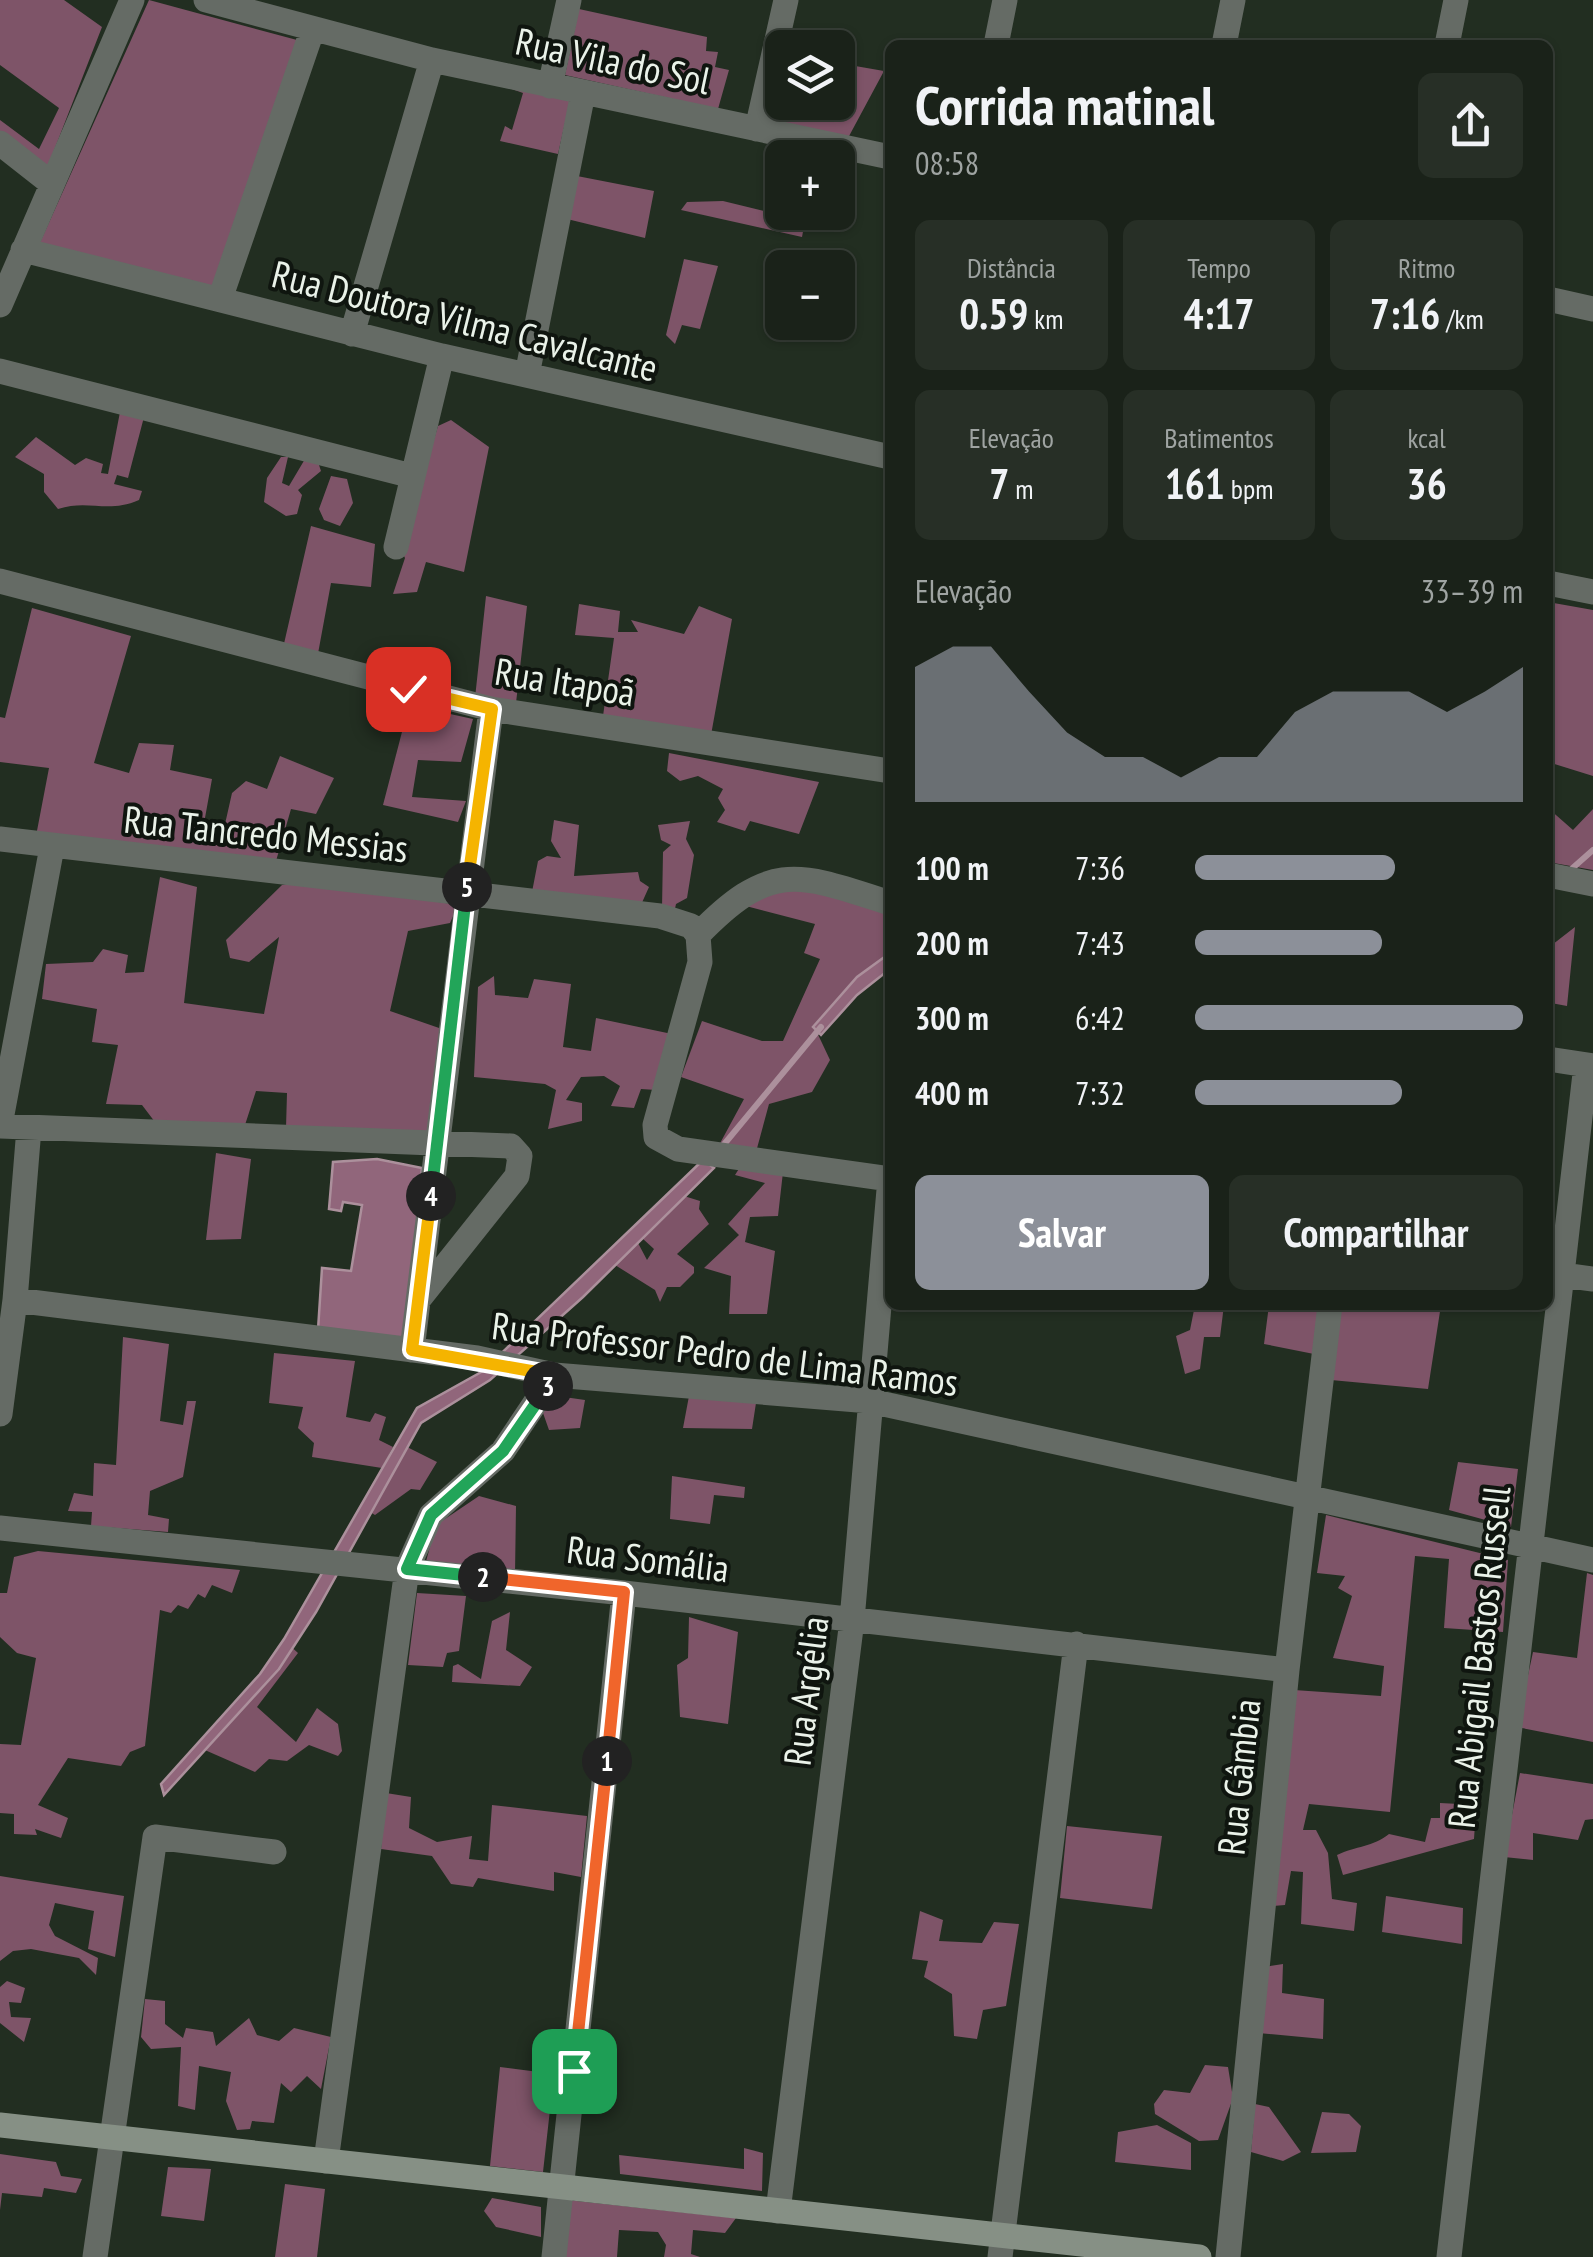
<!DOCTYPE html>
<html lang="pt">
<meta charset="utf-8">
<style>
:root{--surface:#1a2219;--page:#272f26;--text:#f1f3f6;--muted:#9fa4a2;--line:#383f38;--accent:#8c9099}
body{margin:0;font-family:"PT Sans Narrow",sans-serif;background:var(--page);color:var(--text);height:100vh;display:flex;flex-direction:column;font-size:38px;white-space:nowrap}
*{box-sizing:border-box;margin:0}
p{font-size:32px;color:var(--muted)}
.icon{flex:none;width:55px;height:55px;fill:none;stroke:currentColor;stroke-width:2;stroke-linecap:round;stroke-linejoin:round}
.map{position:relative;flex:1;overflow:hidden}
.sheet{position:absolute;left:885px;top:40px;width:668px;height:1270px;display:flex;flex-direction:column;background:var(--surface);border-radius:15px;box-shadow:0 2px 8px #0004,0 0 0 2px var(--line)}
.sheet>*{flex:none}
.controls{position:absolute;left:765px;top:30px;display:grid;gap:20px}
.controls a{display:grid;place-items:center;width:90px;height:90px;border-radius:15px;background:var(--surface);box-shadow:0 2px 8px #0004,0 0 0 2px var(--line);font-size:50px}
.pin{position:absolute;display:grid;place-items:center;width:85px;height:85px;color:#fff;margin:-42px;border-radius:20px;box-shadow:0 5px 15px #0006}
.km{position:absolute;width:50px;height:50px;margin:-25px;border-radius:50%;background:#222;color:#fff;font-size:28px;line-height:50px;text-align:center}
.round{display:grid;place-items:center;flex:none;width:105px;height:105px;border-radius:15px;background:var(--page)}
.overview{display:flex;align-items:center;justify-content:space-between;height:170px;padding:0 30px}
h1{font-size:55px;font-weight:800;line-height:75px}
.metrics{display:grid;grid-template-columns:repeat(3,1fr);gap:15px;height:170px;padding:10px 30px}
.metrics div{display:grid;align-content:center;border-radius:15px;background:var(--page);text-align:center}
.metrics b{font-size:42px;font-weight:800}
.metrics small{font-size:28px;font-weight:400}
.metrics p{font-size:28px}
.chart{height:280px;padding:20px 30px}
.chart p{display:flex;justify-content:space-between}
.chart svg{width:100%;height:180px;margin-top:10px;fill:var(--accent);opacity:.7}
.cta{display:flex;gap:20px;margin-top:auto;padding:20px 30px}
.cta a{flex:1;height:115px;border-radius:15px;background:var(--accent);color:#fff;font-size:40px;font-weight:800;line-height:115px;text-align:center}
.cta a+a{background:var(--page);color:var(--text)}
ul{padding:0 30px;list-style:none;font-size:32px}
li{display:grid;grid-template-columns:160px 120px 1fr;align-items:center;height:75px}
li i{height:25px;border-radius:12px;background:var(--accent)}
.map>svg:first-child{display:block}
.forest{fill:#7e5468}
.water{fill:#91667b;stroke:#ac909c;stroke-width:2.5}
.lines{fill:none;stroke-linecap:round;stroke-linejoin:round}
.stream{stroke:#ac909c;stroke-width:6}
.street{stroke:#656b65;stroke-width:25}
.secondary{stroke:#869085;stroke-width:25}
.split-1-casing{stroke:#fff;stroke-width:20}
.split-2-casing{stroke:#fff;stroke-width:20}
.split-3-casing{stroke:#fff;stroke-width:20}
.split-4-casing{stroke:#fff;stroke-width:20}
.split-5-casing{stroke:#fff;stroke-width:20}
.split-6-casing{stroke:#fff;stroke-width:20}
.split-1{stroke:#f0652b;stroke-width:12}
.split-2{stroke:#f0652b;stroke-width:12}
.split-3{stroke:#22a559;stroke-width:12}
.split-4{stroke:#f5b400;stroke-width:12}
.split-5{stroke:#22a559;stroke-width:12}
.split-6{stroke:#f5b400;stroke-width:12}
.labels{text-anchor:middle;dominant-baseline:central;stroke-width:8;stroke-linejoin:round;paint-order:stroke}
.street-label{font-size:38px;fill:#eaf2e9;stroke:#0f150f}
</style>
<div class="map">
<svg width="1593" height="2257" viewBox="0 0 1593 2257">
<rect width="100%" height="100%" fill="#222e21"/>
<path class="forest" d="M 0,0 L 64,0 L 102,27 L 46,171 L 0,135 L 0,120 L 39,149 L 59,108 L 0,65 Z
M 149,0 L 297,40 L 212,289 L 38,247 Z
M 579,9 L 707,37 L 706,51 L 718,52 L 715,67 L 729,70 L 718,109 L 565,75 Z
M 782,63 L 782,102 L 838,102 L 838,63 L 884,71 L 848,138 L 769,124 Z
M 509,88 L 571,96 L 558,154 L 500,141 L 505,126 L 512,130 L 523,93 Z
M 577,176 L 654,191 L 645,238 L 567,219 Z
M 723,201 L 805,221 L 802,237 L 681,210 L 687,202 Z
M 684,259 L 718,266 L 700,329 L 682,325 L 675,344 L 666,335 Z
M 120,412 L 144,417 L 128,478 L 117,475 L 114,484 L 142,491 L 139,500 C 107,514 89,499 58,509 L 44,492 L 44,474 L 15,457 L 36,437 L 75,465 L 86,458 L 103,464 L 101,473 L 108,474 Z
M 451,420 L 489,447 L 464,572 L 426,562 L 417,592 L 393,594 L 405,558 L 401,550 L 438,426 Z
M 281,457 L 288,457 L 282,483 L 289,486 L 305,459 L 318,462 L 321,471 L 298,490 L 302,495 L 297,514 L 286,516 L 264,502 L 267,478 Z
M 331,476 L 347,479 L 353,503 L 340,526 L 324,520 L 319,509 Z
M 311,526 L 375,544 L 371,587 L 331,583 L 317,659 L 283,648 Z
M 486,596 L 527,606 L 516,703 L 475,698 Z
M 1548,602 L 1593,610 L 1593,776 L 1548,762 Z
M 579,604 L 620,611 L 618,632 L 638,632 L 631,620 L 684,634 L 699,606 L 732,619 L 711,735 L 603,716 L 614,638 L 575,635 Z
M 32,608 L 131,636 L 94,763 L 129,773 L 139,743 L 174,745 L 170,770 L 212,779 L 203,829 L 223,833 L 232,793 L 246,781 L 267,789 L 280,756 L 334,778 L 316,814 L 291,809 L 276,861 L 36,836 L 49,768 L 0,762 L 0,717 L 5,718 Z
M 409,705 L 473,719 L 461,762 L 418,760 L 412,797 L 466,801 L 458,822 L 383,805 Z
M 669,753 L 819,782 L 799,834 L 750,821 L 745,831 L 717,822 L 725,810 L 718,798 L 723,789 L 698,776 L 680,781 L 667,771 Z
M 1548,808 L 1573,830 L 1593,809 L 1593,870 L 1548,862 Z
M 554,820 L 579,825 L 574,876 L 638,872 L 640,881 L 649,887 L 640,907 L 532,892 L 538,861 L 547,856 L 561,858 L 551,841 Z
M 690,821 L 686,839 L 694,855 L 687,898 L 676,904 L 674,913 L 662,908 L 663,852 L 671,845 L 661,840 L 658,825 Z
M 160,877 L 197,887 L 184,1003 L 264,1014 L 279,937 L 249,962 L 230,958 L 226,940 L 282,885 L 309,882 L 458,905 L 450,923 L 408,931 L 390,1011 L 442,1029 L 427,1136 L 286,1128 L 287,1093 L 256,1091 L 244,1128 L 158,1126 L 142,1105 L 106,1104 L 118,1045 L 92,1042 L 97,1009 L 42,999 L 46,964 L 93,962 L 103,949 L 128,955 L 125,973 L 144,972 Z
M 779,882 L 890,909 L 890,953 L 857,977 L 814,1026 L 830,1060 L 812,1092 L 769,1104 L 756,1152 L 718,1147 L 744,1099 L 681,1077 L 702,1021 L 762,1041 L 783,1041 L 820,959 L 804,953 L 815,924 L 742,905 Z
M 1575,927 L 1567,1006 L 1551,1003 L 1548,948 Z
M 494,976 L 495,995 L 528,998 L 534,979 L 571,984 L 563,1047 L 591,1051 L 596,1018 L 672,1034 L 656,1090 L 641,1089 L 634,1108 L 611,1106 L 620,1086 L 604,1076 L 581,1077 L 566,1100 L 582,1103 L 582,1121 L 548,1129 L 556,1090 L 545,1084 L 474,1077 L 478,987 Z
M 216,1153 L 251,1159 L 241,1239 L 206,1240 Z
M 742,1164 L 783,1172 L 778,1216 L 750,1217 L 745,1242 L 775,1251 L 767,1314 L 729,1314 L 731,1276 L 704,1268 L 739,1235 L 728,1224 L 765,1183 L 735,1175 Z
M 684,1196 L 700,1201 L 699,1209 L 709,1224 L 677,1254 L 694,1267 L 694,1273 L 680,1287 L 667,1287 L 660,1302 L 655,1290 L 615,1265 L 638,1243 L 647,1260 L 654,1249 L 642,1238 Z
M 1195,1305 L 1224,1305 L 1220,1337 L 1204,1337 L 1200,1369 L 1185,1374 L 1176,1336 L 1190,1330 Z
M 1269,1305 L 1318,1305 L 1314,1354 L 1264,1344 Z
M 1339,1305 L 1441,1305 L 1428,1389 L 1331,1380 Z
M 123,1337 L 169,1344 L 160,1421 L 183,1425 L 187,1401 L 196,1401 L 183,1477 L 150,1491 L 148,1515 L 169,1519 L 168,1532 L 91,1526 L 92,1512 L 68,1511 L 74,1493 L 93,1496 L 94,1463 L 116,1465 Z
M 274,1353 L 355,1361 L 346,1417 L 370,1422 L 375,1413 L 386,1417 L 379,1440 L 393,1447 L 382,1468 L 312,1457 L 314,1443 L 298,1428 L 303,1407 L 269,1403 Z
M 550,1395 L 585,1400 L 580,1428 L 549,1430 L 543,1413 Z
M 689,1396 L 756,1403 L 752,1429 L 683,1428 Z
M 407,1447 L 437,1462 L 420,1490 L 411,1489 L 375,1515 L 370,1512 Z
M 1458,1462 L 1518,1469 L 1511,1527 L 1449,1510 Z
M 672,1476 L 745,1487 L 744,1498 L 714,1495 L 710,1524 L 670,1519 Z
M 479,1496 L 516,1506 L 515,1575 L 425,1565 L 436,1525 Z
M 1326,1515 L 1508,1560 L 1503,1632 L 1444,1628 L 1449,1559 L 1415,1556 L 1390,1812 L 1309,1804 L 1303,1830 L 1316,1830 L 1328,1853 L 1332,1899 L 1357,1903 L 1354,1931 L 1301,1924 L 1303,1872 L 1291,1871 L 1285,1905 L 1273,1906 L 1294,1690 L 1381,1696 L 1384,1666 L 1333,1658 L 1352,1596 L 1338,1588 L 1345,1576 L 1317,1573 Z
M 38,1551 L 240,1570 L 232,1593 L 212,1585 L 205,1598 L 198,1594 L 188,1609 L 178,1605 L 171,1613 L 160,1610 L 145,1746 L 130,1752 L 121,1766 L 68,1758 L 38,1805 L 68,1818 L 61,1838 L 35,1829 L 37,1835 L 14,1834 L 14,1814 L 0,1813 L 0,1744 L 21,1745 L 36,1658 L 17,1653 L 0,1637 L 0,1593 L 7,1593 L 14,1557 Z
M 1587,1573 L 1593,1575 L 1593,1742 L 1517,1727 L 1533,1652 L 1577,1658 Z
M 417,1593 L 466,1596 L 459,1651 L 447,1653 L 443,1667 L 408,1665 Z
M 510,1612 L 506,1650 L 532,1667 L 520,1686 L 452,1682 L 453,1666 L 458,1664 L 481,1679 L 492,1621 Z
M 689,1617 L 738,1632 L 728,1724 L 680,1717 L 677,1665 L 688,1658 Z
M 287,1643 L 298,1653 L 257,1707 L 296,1742 L 317,1708 L 338,1724 L 342,1751 L 338,1756 L 309,1745 L 287,1761 L 269,1759 L 255,1772 L 198,1747 Z
M 1520,1773 L 1593,1784 L 1593,1819 L 1585,1820 L 1578,1840 L 1533,1833 L 1533,1860 L 1504,1857 Z
M 386,1793 L 411,1797 L 409,1828 L 437,1842 L 472,1836 L 469,1859 L 488,1861 L 492,1805 L 587,1816 L 581,1877 L 554,1872 L 554,1891 L 478,1878 L 473,1887 L 451,1884 L 432,1856 L 381,1849 Z
M 1440,1803 L 1459,1804 L 1455,1822 L 1475,1824 L 1474,1839 L 1343,1875 L 1337,1855 C 1356,1846 1373,1847 1389,1834 L 1425,1842 L 1431,1818 L 1440,1818 Z
M 1067,1826 L 1162,1836 L 1152,1909 L 1060,1898 Z
M 0,1876 L 124,1896 L 115,1957 L 88,1949 L 94,1911 L 55,1903 L 49,1925 L 55,1936 L 98,1958 L 96,1975 L 79,1958 L 31,1949 L 13,1951 L 0,1961 Z
M 1386,1896 L 1463,1908 L 1462,1944 L 1382,1932 Z
M 920,1911 L 943,1920 L 939,1941 L 982,1943 L 994,1922 L 1019,1924 L 1006,2006 L 983,2010 L 977,2039 L 954,2036 L 952,1994 L 924,1977 L 928,1961 L 912,1959 Z
M 1283,1964 L 1282,1993 L 1324,1999 L 1323,2039 L 1258,2033 L 1264,1967 Z
M 7,1981 L 25,1988 L 21,2003 L 9,2002 L 11,2017 L 31,2018 L 24,2042 L 0,2023 L 0,1987 Z
M 145,1999 L 165,2001 L 165,2024 L 183,2038 L 186,2028 L 213,2032 L 216,2046 L 249,2018 L 257,2035 L 279,2041 L 294,2028 L 331,2037 L 321,2089 L 307,2076 L 291,2092 L 281,2083 L 274,2123 L 252,2121 L 250,2129 L 237,2130 L 226,2101 L 231,2072 L 199,2066 L 195,2110 L 178,2106 L 181,2047 L 151,2049 L 141,2037 Z
M 1205,2065 L 1228,2067 L 1233,2098 L 1218,2140 L 1199,2141 L 1155,2114 L 1154,2104 L 1164,2090 L 1190,2093 Z
M 500,2067 L 554,2074 L 543,2172 L 490,2166 Z
M 1255,2104 L 1269,2107 L 1301,2152 L 1283,2161 L 1251,2152 Z
M 1322,2112 L 1349,2114 L 1361,2126 L 1356,2152 L 1311,2153 Z
M 1157,2125 L 1191,2143 L 1191,2170 L 1115,2162 L 1118,2132 Z
M 744,2148 L 763,2153 L 762,2191 L 620,2174 L 619,2155 L 744,2169 Z
M 0,2154 L 56,2162 L 61,2176 L 82,2179 L 76,2193 L 44,2188 L 42,2197 L 2,2193 L 0,2210 Z
M 168,2167 L 211,2169 L 204,2221 L 161,2216 Z
M 285,2184 L 325,2189 L 317,2257 L 275,2257 Z
M 492,2198 L 541,2207 L 541,2237 L 496,2227 L 484,2211 Z
M 567,2200 L 736,2218 L 725,2233 L 693,2230 L 691,2254 L 700,2257 L 664,2257 L 666,2245 L 658,2232 L 619,2230 L 617,2257 L 560,2257 Z"/>
<path class="water" d="M 890,953 L 890,969 L 857,995 L 821,1035 L 813,1027 L 857,977 Z
M 377,1159 L 422,1168 L 408,1344 L 318,1330 L 322,1268 L 351,1271 L 362,1205 L 343,1202 L 341,1211 L 329,1209 L 333,1162 Z
M 703,1160 L 714,1168 L 583,1297 L 490,1380 L 421,1423 L 316,1612 L 279,1669 L 164,1795 L 161,1784 L 260,1674 L 284,1639 L 417,1408 L 483,1371 Z"/>
<g class="lines">
<path class="stream" d="M 1567,873 L 1593,850
M 721,1148 L 821,1027"/>
<path class="street" d="M 206,0 L 432,60 L 890,157
M 996,45 L 1005,0
M 1224,45 L 1233,0
M 1447,45 L 1456,0
M 550,86 L 569,0
M 757,129 L 786,0
M 0,143 L 52,184
M 23,250 L 442,356 L 890,457
M 220,299 L 312,31
M 1548,299 L 1593,309
M 0,305 L 132,0
M 352,334 L 432,60
M 0,371 L 412,476
M 527,375 L 583,93
M 396,547 L 442,356
M 0,581 L 491,709 L 890,771
M 1548,583 L 1593,592
M 0,839 L 660,916 L 691,926 L 698,935
M 1548,875 L 1593,884
M 698,935 L 700,962 L 655,1125 L 656,1137 L 678,1149 L 890,1179
M 698,935 C 771,860 797,873 890,903
M 1548,1059 L 1593,1066
M 0,1125 L 52,847
M 0,1126 L 511,1146 L 520,1156 L 517,1176 L 419,1299
M 1548,1273 L 1593,1279
M 15,1300 L 477,1358 L 554,1375 L 870,1401 L 1593,1560
M 412,1350 L 491,709
M 0,1414 L 15,1300 L 29,1128
M 0,1528 L 624,1593 L 1287,1670
M 326,2161 L 407,1569 L 431,1515 L 503,1451 L 554,1375
M 778,2211 L 852,1620 L 890,1178
M 95,2257 L 155,1837 L 274,1852
M 554,2257 L 624,1593
M 1000,2257 L 1076,1644
M 1228,2257 L 1287,1670 L 1330,1305
M 1449,2257 L 1586,1065"/>
<path class="secondary" d="M 0,2125 L 1199,2257"/>
</g>
<g class="lines">
<g class="split-1-casing">
<path id="split-1" d="M 574,2071 L 607,1761"/>
</g>
<g class="split-2-casing">
<path id="split-2" d="M 483,1577 L 624,1592 L 607,1761"/>
</g>
<g class="split-3-casing">
<path id="split-3" d="M 483,1577 L 407,1569 L 431,1515 L 503,1451 L 548,1386"/>
</g>
<g class="split-4-casing">
<path id="split-4" d="M 431,1196 L 412,1350 L 554,1375 L 548,1386"/>
</g>
<g class="split-5-casing">
<path id="split-5" d="M 431,1196 L 467,887"/>
</g>
<g class="split-6-casing">
<path id="split-6" d="M 408,689 L 492,709 L 467,887"/>
</g>
<use href="#split-1" class="split-1"/>
<use href="#split-2" class="split-2"/>
<use href="#split-3" class="split-3"/>
<use href="#split-4" class="split-4"/>
<use href="#split-5" class="split-5"/>
<use href="#split-6" class="split-6"/>
</g>
<g class="labels">
<g class="street-label">
<text transform="translate(613 60) rotate(12)">Rua Vila do Sol</text>
<text transform="translate(465 320) rotate(14)">Rua Doutora Vilma Cavalcante</text>
<text transform="translate(565 681) rotate(9)">Rua Itapoã</text>
<text transform="translate(266 833) rotate(6)">Rua Tancredo Messias</text>
<text transform="translate(725 1353) rotate(7)">Rua Professor Pedro de Lima Ramos</text>
<text transform="translate(648 1558) rotate(7)">Rua Somália</text>
<text transform="translate(1478 1657) rotate(-84)">Rua Abigail Bastos Russell</text>
<text transform="translate(805 1691) rotate(-83)">Rua Argélia</text>
<text transform="translate(1238 1777) rotate(-84)">Rua Gâmbia</text>
</g>
</g>
</svg>
<div class="controls">
<a><svg class="icon" aria-label="layers" viewBox="0 0 24 24"><path d="M12 4l9 5-9 5-9-5zM3 14l9 5 9-5"/></svg></a>
<a>+</a>
<a>−</a>
</div>
<div class="pin" style="left:574px;top:2071px;background:#1e9e55"><svg class="icon" aria-label="arrive" viewBox="0 0 24 24"><path d="M6 21V4h12l-3 4 3 4H6"/></svg></div>
<div class="pin" style="left:408px;top:689px;background:#d93025"><svg class="icon" aria-label="check" viewBox="0 0 24 24"><path d="M5 12l5 5 9-10"/></svg></div>
<b class="km" style="left:607px;top:1761px">1</b>
<b class="km" style="left:483px;top:1577px">2</b>
<b class="km" style="left:548px;top:1386px">3</b>
<b class="km" style="left:431px;top:1196px">4</b>
<b class="km" style="left:467px;top:887px">5</b>
<section class="sheet">
<div class="overview"><div><h1>Corrida matinal</h1><p>08:58</p></div><a class="round"><svg class="icon" aria-label="share" viewBox="0 0 24 24"><path d="M12 15V3M7 8l5-5 5 5M5 13v7h14v-7"/></svg></a></div>
<div class="metrics">
<div><p>Distância</p><b>0.59<small> km</small></b></div>
<div><p>Tempo</p><b>4:17</b></div>
<div><p>Ritmo</p><b>7:16<small> /km</small></b></div>
</div>
<div class="metrics">
<div><p>Elevação</p><b>7<small> m</small></b></div>
<div><p>Batimentos</p><b>161<small> bpm</small></b></div>
<div><p>kcal</p><b>36</b></div>
</div>
<div class="chart"><p><span>Elevação</span>33–39 m</p>
<svg viewBox="0 0 160 44" preserveAspectRatio="none"><path d="M0 44V11L10 6L20 6L30 17L40 27L50 33L60 33L70 38L80 33L90 33L100 22L110 17L120 17L130 17L140 22L150 17L160 11V44z"/></svg>
</div>
<ul>
<li><b>100 m</b>7:36<i style="width:61%"></i></li>
<li><b>200 m</b>7:43<i style="width:57%"></i></li>
<li><b>300 m</b>6:42<i style="width:100%"></i></li>
<li><b>400 m</b>7:32<i style="width:63%"></i></li>
</ul>
<div class="cta"><a>Salvar</a><a>Compartilhar</a></div>
</section>
</div>
